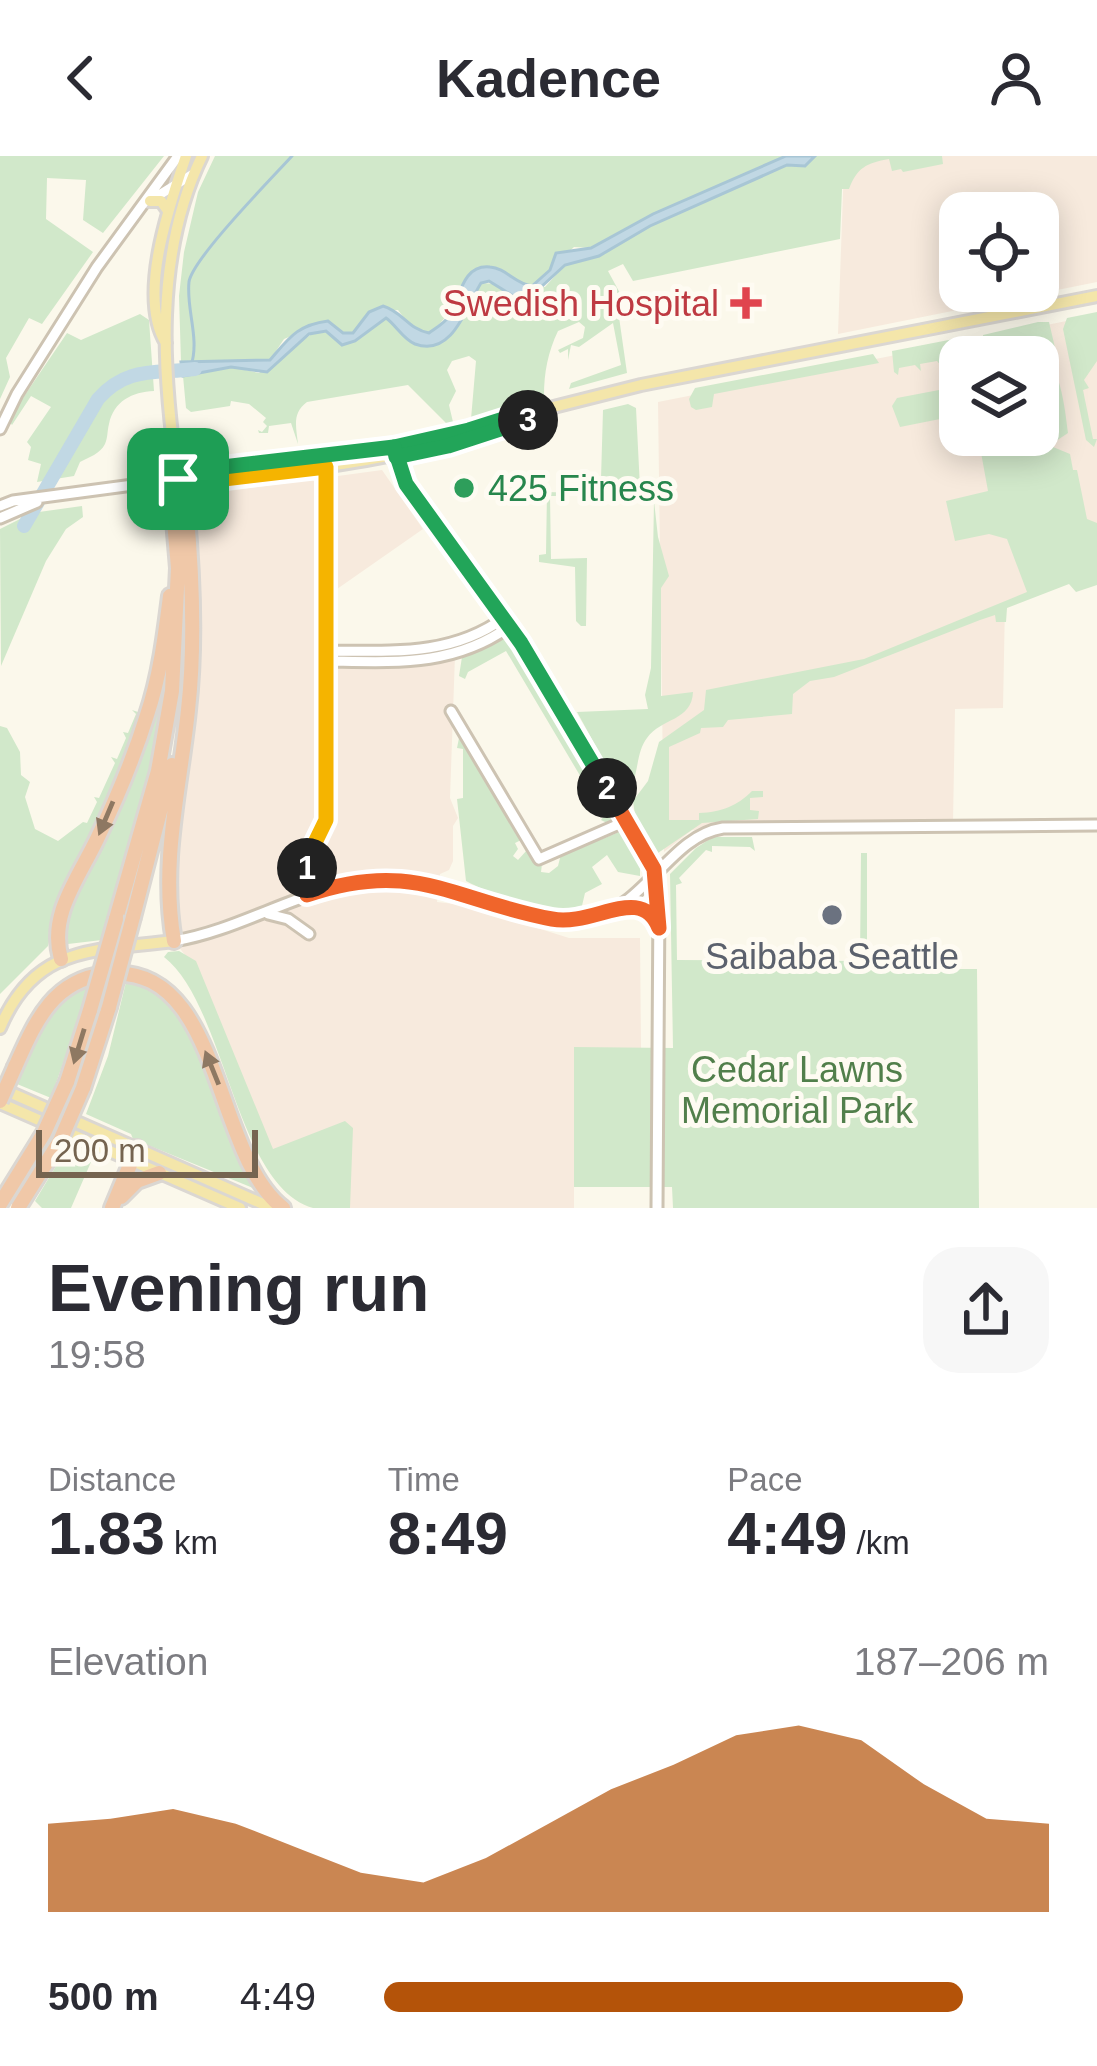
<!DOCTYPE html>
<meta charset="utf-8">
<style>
:root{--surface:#fff;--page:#f7f7f7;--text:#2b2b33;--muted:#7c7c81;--accent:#b45309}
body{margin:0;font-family:Arial,sans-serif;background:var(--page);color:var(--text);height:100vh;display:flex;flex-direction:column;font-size:45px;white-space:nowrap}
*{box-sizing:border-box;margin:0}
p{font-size:39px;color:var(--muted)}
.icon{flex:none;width:66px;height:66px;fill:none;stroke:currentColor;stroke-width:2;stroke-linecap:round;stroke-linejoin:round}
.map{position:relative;height:1052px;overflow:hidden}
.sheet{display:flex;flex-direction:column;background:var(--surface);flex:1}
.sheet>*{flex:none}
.controls{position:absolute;left:939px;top:36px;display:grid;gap:24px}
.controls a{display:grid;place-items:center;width:120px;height:120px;border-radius:24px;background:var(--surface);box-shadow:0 6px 30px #0003;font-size:60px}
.scale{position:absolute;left:36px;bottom:30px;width:222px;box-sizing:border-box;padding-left:12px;border:6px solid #756450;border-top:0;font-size:33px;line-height:42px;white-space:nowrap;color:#756450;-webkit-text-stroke:9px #fefbf2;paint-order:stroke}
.pin{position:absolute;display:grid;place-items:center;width:102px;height:102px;color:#fff;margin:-51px;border-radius:24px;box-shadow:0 6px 18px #0006}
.km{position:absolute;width:60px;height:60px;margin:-30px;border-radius:50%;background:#222;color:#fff;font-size:33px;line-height:60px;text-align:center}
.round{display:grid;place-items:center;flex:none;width:126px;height:126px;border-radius:36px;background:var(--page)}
.overview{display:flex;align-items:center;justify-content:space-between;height:204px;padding:0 48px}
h1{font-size:66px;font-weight:800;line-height:90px}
.figures{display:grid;grid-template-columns:repeat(3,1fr);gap:18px;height:204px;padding:12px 48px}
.figures div{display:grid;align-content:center}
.figures b{font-size:60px;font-weight:800}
.figures small{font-size:33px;font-weight:400}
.figures p{font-size:33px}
.chart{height:336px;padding:24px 48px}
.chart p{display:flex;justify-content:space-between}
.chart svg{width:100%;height:216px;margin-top:12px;fill:var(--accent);opacity:.7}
ul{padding:0 48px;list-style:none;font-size:39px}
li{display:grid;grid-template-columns:192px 144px 1fr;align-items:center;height:90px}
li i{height:30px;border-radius:15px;background:var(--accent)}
header{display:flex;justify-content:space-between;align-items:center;height:156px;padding:0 48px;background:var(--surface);font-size:54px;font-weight:800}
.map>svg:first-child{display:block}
.commercial{fill:#f7eadd;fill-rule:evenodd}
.green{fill:#d1e8ca}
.water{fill:#c1d8e4;stroke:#a8c6d5;stroke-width:3}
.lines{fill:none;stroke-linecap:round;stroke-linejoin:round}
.stream{stroke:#a8c6d5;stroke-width:3}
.river{stroke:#c1d8e4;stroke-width:14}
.minor-casing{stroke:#cdc3b2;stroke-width:15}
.major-casing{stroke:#dbd7d2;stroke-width:16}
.highway-casing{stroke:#dbd7d2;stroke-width:20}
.minor{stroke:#fff;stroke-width:9}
.major{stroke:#f4e6aa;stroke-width:10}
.highway{stroke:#f0c8a8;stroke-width:14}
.highway-bridge-casing{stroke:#dbd7d2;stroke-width:20;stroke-linecap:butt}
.highway-bridge{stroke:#f0c8a8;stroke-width:14}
.oneway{fill:#8e7862}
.split-1-casing{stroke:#fff;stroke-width:24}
.split-2-casing{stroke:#fff;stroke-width:24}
.split-3-casing{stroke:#fff;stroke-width:24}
.split-4-casing{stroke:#fff;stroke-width:24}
.split-1{stroke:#f5b400;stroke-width:15}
.split-2{stroke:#f0652b;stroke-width:15}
.split-3{stroke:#22a559;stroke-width:15}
.split-4{stroke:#22a559;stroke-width:15}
.health-dot{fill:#e0444e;stroke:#fefbf2;stroke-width:4.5}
.leisure-dot{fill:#2e9e5b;stroke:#fefbf2;stroke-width:4.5}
.worship-dot{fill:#6b7280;stroke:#fefbf2;stroke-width:4.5}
.labels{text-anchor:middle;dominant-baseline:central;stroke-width:10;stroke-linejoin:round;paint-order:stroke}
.health-label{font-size:36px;fill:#be3a42;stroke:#fefbf2;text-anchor:end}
.leisure-label{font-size:36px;fill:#27864d;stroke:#fefbf2;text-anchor:start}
.worship-label{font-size:36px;fill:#5b616d;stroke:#fefbf2}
.park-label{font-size:36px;fill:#517f4b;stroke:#fefbf2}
</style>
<header><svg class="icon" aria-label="back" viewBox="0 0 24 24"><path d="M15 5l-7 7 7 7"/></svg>Kadence<svg class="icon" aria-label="person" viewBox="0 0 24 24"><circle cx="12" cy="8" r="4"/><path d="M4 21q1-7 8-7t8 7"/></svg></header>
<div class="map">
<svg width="1097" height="1052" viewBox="0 0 1097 1052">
<rect width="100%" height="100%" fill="#fbf8eb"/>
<path class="commercial" d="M 881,0 L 1097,0 L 1097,126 L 838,178 L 844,9 ZM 960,57 L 1038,57 L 1038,135 L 960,135 Z
M 1097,159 L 1097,409 L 1005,447 L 1003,552 L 955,553 L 953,667 L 692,674 L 664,696 L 658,246 ZM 960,201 L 1038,201 L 1038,279 L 960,279 Z
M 382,314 L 423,373 L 327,440 L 327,504 L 455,499 L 450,642 L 458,662 L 453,670 L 453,705 L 449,714 L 440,718 L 437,746 L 464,749 L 569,782 L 640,782 L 641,892 L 574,892 L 574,1052 L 319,1052 L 286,1029 L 189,804 L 174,785 L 168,751 L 201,485 L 197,352 L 204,342 L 214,337 Z"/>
<path class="green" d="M 0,0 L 164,0 L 103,77 L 83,64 L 86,24 L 47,22 L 46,63 L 93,96 L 42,168 L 29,162 L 6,202 L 10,221 L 0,243 Z
M 215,0 L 786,0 L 653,58 L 591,92 L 574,91 L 532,130 L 518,128 L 496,111 L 474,115 C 453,139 457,156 428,178 L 413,174 L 398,154 L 369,156 L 353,177 L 343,177 L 328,165 L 284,183 L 270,204 C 265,206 190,207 181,206 L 179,140 L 184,96 L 198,36 Z
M 815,0 L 942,0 L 943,8 L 903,16 L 901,13 L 892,15 L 889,3 C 866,7 857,12 849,33 L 842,33 L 840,83 L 633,125 L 623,108 L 608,115 L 621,139 L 617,147 L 627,217 L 569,233 L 571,227 L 621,209 L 613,167 L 579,191 L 571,189 L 568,204 L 568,193 L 560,197 L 558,194 L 583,182 L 585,171 L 579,166 L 558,175 C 548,196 544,216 544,240 L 471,263 L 476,205 L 469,200 L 452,205 L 447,214 L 456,235 L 449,249 L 453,266 L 447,268 L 408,229 L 307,246 C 292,257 296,270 298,288 L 291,267 L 269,270 L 268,277 L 259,277 L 258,274 L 262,276 L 267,270 L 263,266 L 266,262 L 249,248 L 231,245 L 230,250 L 191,256 L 186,252 L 183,220 L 231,211 L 259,217 L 317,174 L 326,175 L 343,189 L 355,185 L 386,162 L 403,179 L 432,190 C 461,178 467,151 481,127 L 545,131 L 565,109 L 579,103 L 599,100 L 650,70 L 787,9 L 805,10 Z
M 1097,156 L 1097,205 L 1084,224 L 1089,232 L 1083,234 L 1093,283 L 1097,283 L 1094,291 L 1086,284 L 1063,173 L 1067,162 Z
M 140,158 L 149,164 L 154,235 C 132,236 114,245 109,268 C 107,276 108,281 105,288 C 100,298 89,301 80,306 L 74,320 L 37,326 L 41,308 L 28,304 L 31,291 L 27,286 L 51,251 L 31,240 L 12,269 L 9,265 L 14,255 L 67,177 L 81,184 Z
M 1038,166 L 1049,166 L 1056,196 L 1040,188 L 983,198 L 983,179 Z
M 959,182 L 966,184 L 970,200 L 960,201 L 960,207 L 958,201 L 941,204 L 942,211 L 937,205 L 920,208 L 921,215 L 915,209 L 899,212 L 898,219 L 894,216 L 892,195 Z
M 1039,192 C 1060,207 1065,252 1068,277 L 1056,285 L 1038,279 L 1038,201 L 994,201 Z
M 873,198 L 879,207 L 714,238 L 712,251 L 696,254 L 691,251 L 689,243 L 695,232 Z
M 960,230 L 960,259 L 900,271 L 892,250 L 897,242 Z
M 628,248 L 636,252 L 640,332 L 605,332 L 604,340 L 550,340 L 551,403 L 587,402 L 586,470 L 581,470 L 576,465 L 575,411 L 539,406 L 539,399 L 546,398 L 547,336 L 580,337 L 601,323 L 603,254 Z
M 985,279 L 1024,279 L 1070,298 L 1073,314 L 1077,314 L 1087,363 L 1097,367 L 1097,429 L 1076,436 L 1069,428 L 1007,452 L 1006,466 L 996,466 L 995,459 L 980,464 L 834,521 L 810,525 L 793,538 L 792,558 L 728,564 L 723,571 L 701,572 L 700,577 L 669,591 L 669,664 L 699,664 L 699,657 C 722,656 737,650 752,635 L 763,635 L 763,641 L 750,642 L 750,654 L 759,655 L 758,663 L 702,667 L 658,697 L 635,659 L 633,645 L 648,625 L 659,586 L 704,554 L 706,534 L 864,503 L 1027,436 L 1007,383 L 989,378 L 955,385 L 946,345 L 988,335 L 980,291 L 986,289 Z
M 654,345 L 658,381 L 669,420 L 661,432 L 661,540 L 693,536 C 692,565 661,562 647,582 C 639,592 638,608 635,620 L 625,625 L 611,618 L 577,556 L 648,553 L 645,539 L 651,512 Z
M 82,350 L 83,361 L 66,373 L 46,405 L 1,510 L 0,373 L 30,358 L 23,366 L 33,365 L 39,356 Z
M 504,479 L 615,664 L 609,668 L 601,664 L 604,660 L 506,495 L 468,516 L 465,523 L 459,520 L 462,501 Z
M 165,518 L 151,616 L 102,784 L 68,788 L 66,769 L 70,750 L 148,575 Z
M 132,554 L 141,557 L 141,561 L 113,637 L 60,741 L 48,790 L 0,838 L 0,570 L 7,572 L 20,596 L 21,619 L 30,626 L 25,641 L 35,673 L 58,685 L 83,666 L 87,667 L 97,646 L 94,641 L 99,642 L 115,607 L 111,601 L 117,603 L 126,582 L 123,576 L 128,577 L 136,558 Z
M 459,582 L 521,684 L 515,687 L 518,693 L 513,700 L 518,704 L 527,694 L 534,706 L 542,708 L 541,716 L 549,717 L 558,710 L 561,698 C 583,686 599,687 622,674 L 640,709 L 640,720 L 618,716 L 607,699 L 592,711 L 602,728 L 585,737 L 581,754 C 545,756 496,741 466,725 L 457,643 L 463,642 L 463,593 L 457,592 Z
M 713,681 L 752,681 L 755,695 L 750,691 L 712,690 L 712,696 L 706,694 L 679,722 L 682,727 L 676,729 L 677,804 L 860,805 L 861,697 L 867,697 L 867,806 L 874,813 L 977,813 L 979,1052 L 673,1052 L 672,1031 L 574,1031 L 574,891 L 673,892 L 670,718 L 696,692 Z
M 179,795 L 196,805 L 273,993 L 345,965 L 353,972 L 350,1052 C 339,1052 323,1052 313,1052 C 235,1030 226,849 164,801 L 168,796 Z
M 126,826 C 140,830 157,835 167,846 C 198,878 233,986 253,1032 L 133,983 L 131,978 L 86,958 L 108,900 Z
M 90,829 L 51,942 L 17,928 C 33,890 46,842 90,829 Z
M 65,995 L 91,1006 L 71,1052 L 42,1052 L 35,1045 Z"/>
<path class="water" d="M 786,0 L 815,0 L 805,10 L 787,9 L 650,70 L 599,100 L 565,109 L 529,142 L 518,143 L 489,125 L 481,127 C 467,149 453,202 415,188 C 403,183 396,169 386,162 L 355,185 L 342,189 L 326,175 L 309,178 L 267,216 L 231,211 L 183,220 L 181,206 L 270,204 C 289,182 297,169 328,165 L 343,177 L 353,177 L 369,156 L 383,150 C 403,156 408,173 429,177 C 436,172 446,166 450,159 C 460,142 462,108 490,111 C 506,112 515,128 532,130 L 550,114 L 556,97 L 591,92 L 653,58 Z"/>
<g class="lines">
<path class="stream" d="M 191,210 C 200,182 186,154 189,126 C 192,103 273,21 292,0"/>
<path class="river" d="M 24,370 L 98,243 C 127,210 155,218 195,213"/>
<g class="minor-casing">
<path id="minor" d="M 151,44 L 193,18
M 0,273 L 17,238 L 97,111 L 178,0
M 395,294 L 406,328 L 521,487 L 654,713 L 659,743 L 657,1052
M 0,350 L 13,345 L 178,323
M 0,362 L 37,346
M 327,495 C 390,495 450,501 504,462
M 327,505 C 393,506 454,511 510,470
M 451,555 L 539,703 L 626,665
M 307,739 L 307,703 L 326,664 L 326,311
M 624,751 L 644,751 L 658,768
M 268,758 L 288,763 L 309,778
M 174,785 C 247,773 309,726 384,724 C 451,723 534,774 589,763 C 646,751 670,680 723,672 L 1097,669"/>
</g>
<g class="major-casing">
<path id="major" d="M 150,45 L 161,45 L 168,55
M 166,187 C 137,141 170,47 186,0
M 178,323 L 189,315 L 206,313 L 394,291 L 641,229 L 1097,140
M 178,323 L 201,326 C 316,313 417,301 527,264 L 533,258
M 178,323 C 162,217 154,99 202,0
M 0,872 C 35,788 96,795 174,785
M 0,932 L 272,1052
M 0,947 L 240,1052"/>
</g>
<g class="highway-casing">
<path id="highway" d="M 133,761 L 172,609
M 116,763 L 158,615 L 172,535 L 178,412 L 172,341 L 178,323
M 174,785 C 160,706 180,632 188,554 C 196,484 192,410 185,340 L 178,323
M 61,803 C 48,758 80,720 98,681 C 117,642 134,601 147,559 C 160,520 165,480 170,440
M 15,911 C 35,867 52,824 106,818 C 223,805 212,998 283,1052
M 67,926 L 90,854
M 83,932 L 109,851
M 121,1041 L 137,1025 L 159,1017
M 112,1052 L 137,992"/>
</g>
<use href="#minor" class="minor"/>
<use href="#major" class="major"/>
<use href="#highway" class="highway"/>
<g class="highway-bridge-casing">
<path id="highway-bridge" d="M 109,851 L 133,761
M 90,854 L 116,763
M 0,945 L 15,911
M 0,1048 L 44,977 L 67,926
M 18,1052 L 60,985 L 83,932"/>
</g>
<use href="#highway-bridge" class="highway-bridge"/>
</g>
<defs><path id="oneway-solid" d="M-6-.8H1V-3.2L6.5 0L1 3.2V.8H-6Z" transform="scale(3)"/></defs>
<g class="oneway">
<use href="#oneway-solid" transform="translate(106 662) rotate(113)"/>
<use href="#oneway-solid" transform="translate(79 890) rotate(107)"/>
<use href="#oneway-solid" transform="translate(212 912) rotate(-112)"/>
</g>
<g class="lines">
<g class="split-1-casing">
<path id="split-1" d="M 178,323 L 199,326 L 326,311 L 326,664 L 307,703 L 307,712"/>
</g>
<g class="split-2-casing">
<path id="split-2" d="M 307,712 L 307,739 C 415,702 454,745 552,763 C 594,771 641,727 659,772 L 654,713 L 607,632"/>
</g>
<g class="split-3-casing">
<path id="split-3" d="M 528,264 L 533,258 L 519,258 L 469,274 L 394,291 L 406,328 L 521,487 L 607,632"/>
</g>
<g class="split-4-casing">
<path id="split-4" d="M 178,323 L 189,315 L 206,313 L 394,291 L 396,301 L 448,290 L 528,264"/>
</g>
<use href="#split-1" class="split-1"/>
<use href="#split-2" class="split-2"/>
<use href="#split-3" class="split-3"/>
<use href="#split-4" class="split-4"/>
</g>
<path class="health-dot" d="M740 129h12v12h12v12h-12v12h-12v-12h-12v-12h12z"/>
<circle class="leisure-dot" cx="464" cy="332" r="12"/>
<circle class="worship-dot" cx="832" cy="759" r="12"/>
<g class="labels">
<g class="health-label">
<text x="719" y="147">Swedish Hospital</text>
</g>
<g class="leisure-label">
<text x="488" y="332">425 Fitness</text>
</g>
<g class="worship-label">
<text x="832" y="800">Saibaba Seattle</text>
</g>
<g class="park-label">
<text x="797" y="913">Cedar Lawns<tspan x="797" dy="41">Memorial Park</tspan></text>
</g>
</g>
</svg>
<div class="controls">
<a><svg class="icon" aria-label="locate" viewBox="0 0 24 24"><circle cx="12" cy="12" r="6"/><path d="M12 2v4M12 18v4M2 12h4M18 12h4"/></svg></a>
<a><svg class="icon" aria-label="layers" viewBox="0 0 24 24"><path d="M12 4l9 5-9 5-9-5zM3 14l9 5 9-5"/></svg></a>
</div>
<div class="scale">200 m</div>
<div class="pin" style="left:178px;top:323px;background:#1e9e55"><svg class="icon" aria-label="arrive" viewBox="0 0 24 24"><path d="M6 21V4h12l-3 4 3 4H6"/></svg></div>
<b class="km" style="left:307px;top:712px">1</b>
<b class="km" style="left:607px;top:632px">2</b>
<b class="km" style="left:528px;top:264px">3</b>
</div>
<section class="sheet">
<div class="overview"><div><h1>Evening run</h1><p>19:58</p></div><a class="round"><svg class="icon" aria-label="share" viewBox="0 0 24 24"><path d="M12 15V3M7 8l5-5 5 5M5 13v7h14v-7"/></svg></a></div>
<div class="figures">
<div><p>Distance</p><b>1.83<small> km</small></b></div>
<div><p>Time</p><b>8:49</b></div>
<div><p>Pace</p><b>4:49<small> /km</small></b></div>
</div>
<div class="chart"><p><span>Elevation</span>187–206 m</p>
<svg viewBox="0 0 160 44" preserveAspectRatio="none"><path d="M0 44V26L10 25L20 23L30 26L40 31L50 36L60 38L70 33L80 26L90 19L100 14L110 8L120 6L130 9L140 18L150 25L160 26V44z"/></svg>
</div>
<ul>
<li><b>500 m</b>4:49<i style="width:87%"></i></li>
</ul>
</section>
